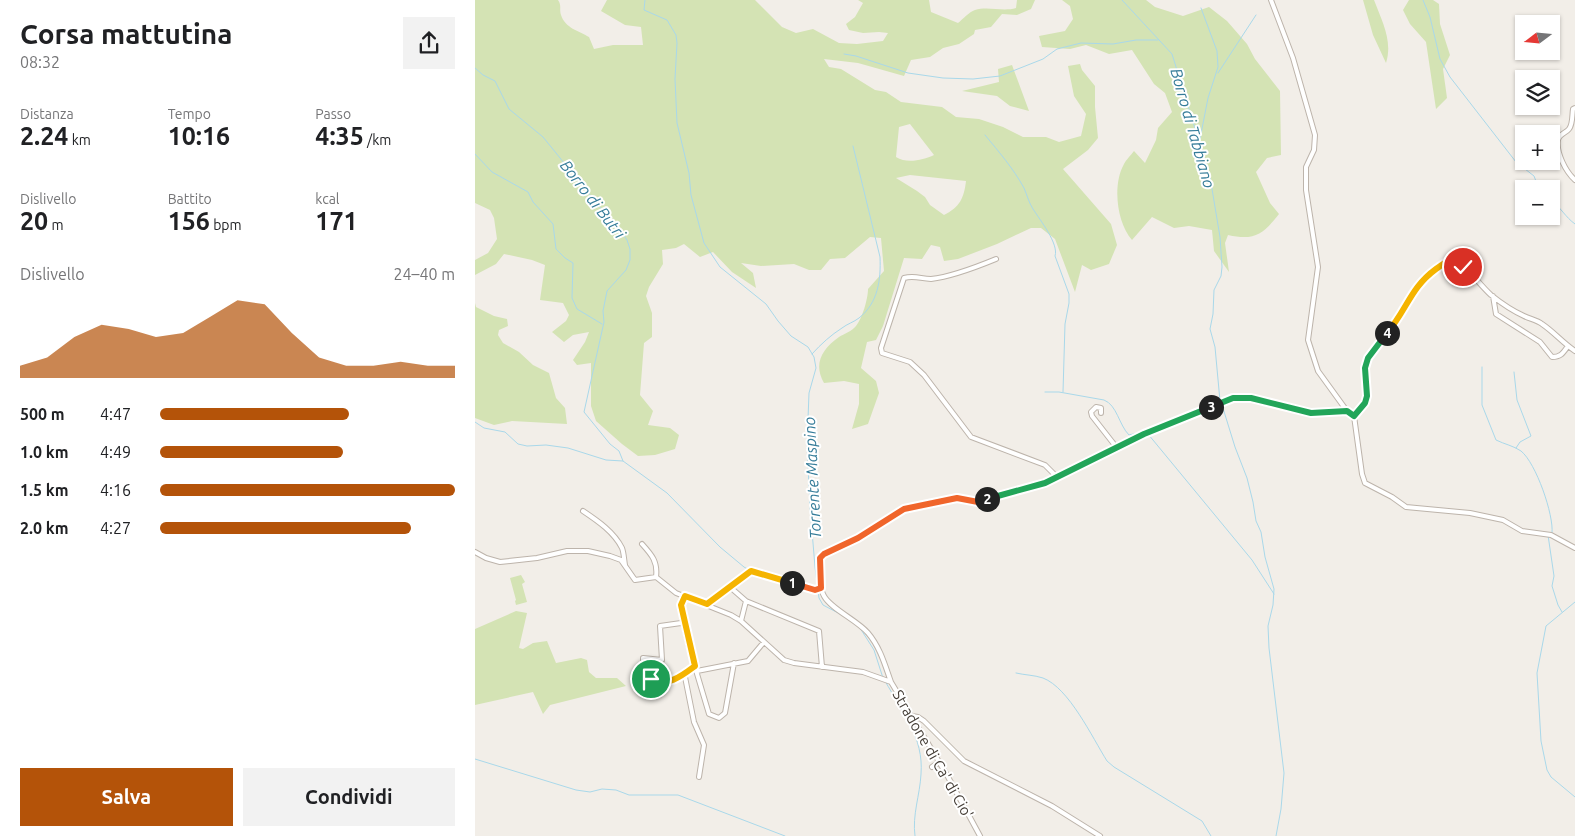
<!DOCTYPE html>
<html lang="it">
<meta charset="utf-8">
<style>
:root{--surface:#fff;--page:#f2f2f2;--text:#202124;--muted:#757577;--accent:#b45309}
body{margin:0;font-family:Ubuntu,sans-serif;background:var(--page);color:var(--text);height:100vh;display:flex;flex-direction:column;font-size:19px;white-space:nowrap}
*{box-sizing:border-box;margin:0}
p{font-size:16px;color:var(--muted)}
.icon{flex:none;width:28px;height:28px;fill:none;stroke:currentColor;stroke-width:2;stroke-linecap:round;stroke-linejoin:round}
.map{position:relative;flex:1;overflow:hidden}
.details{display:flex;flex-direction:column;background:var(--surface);width:475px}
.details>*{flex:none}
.needle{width:32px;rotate:254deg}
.controls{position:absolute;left:1040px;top:15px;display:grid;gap:10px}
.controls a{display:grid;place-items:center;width:45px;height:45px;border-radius:0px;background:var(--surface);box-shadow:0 1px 4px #0004;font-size:25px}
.pin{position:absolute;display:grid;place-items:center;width:42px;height:42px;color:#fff;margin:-21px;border:2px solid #fff;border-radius:50%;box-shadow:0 1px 5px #0007}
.km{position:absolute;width:25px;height:25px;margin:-12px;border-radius:50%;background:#222;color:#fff;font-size:14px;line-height:25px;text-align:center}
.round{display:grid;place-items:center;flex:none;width:52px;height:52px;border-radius:0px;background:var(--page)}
.headline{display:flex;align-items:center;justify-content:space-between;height:85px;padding:0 20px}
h1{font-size:28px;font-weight:700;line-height:38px}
.figures{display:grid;grid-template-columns:repeat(3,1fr);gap:8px;height:85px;padding:5px 20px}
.figures div{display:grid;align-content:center}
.figures b{font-size:25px;font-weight:700}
.figures small{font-size:14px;font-weight:400}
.figures p{font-size:14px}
.chart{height:140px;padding:10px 20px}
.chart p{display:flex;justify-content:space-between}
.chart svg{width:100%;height:90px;margin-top:5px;fill:var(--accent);opacity:.7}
.button{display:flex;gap:10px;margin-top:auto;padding:10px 20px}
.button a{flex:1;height:58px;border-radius:0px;background:var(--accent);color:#fff;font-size:20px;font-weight:700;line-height:58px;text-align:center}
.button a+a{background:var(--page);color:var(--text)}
ul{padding:0 20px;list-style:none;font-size:16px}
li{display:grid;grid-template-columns:80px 60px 1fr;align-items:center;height:38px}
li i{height:12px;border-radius:6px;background:var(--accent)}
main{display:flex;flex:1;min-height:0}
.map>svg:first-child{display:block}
.green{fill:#d4e3b4;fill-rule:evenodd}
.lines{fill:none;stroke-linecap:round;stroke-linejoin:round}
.stream{stroke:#a9d8ea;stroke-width:1}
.minor-casing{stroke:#bdb4ab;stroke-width:6}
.minor{stroke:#fff;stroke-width:4}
.split-1-casing{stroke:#fff;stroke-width:10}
.split-2-casing{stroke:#fff;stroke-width:10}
.split-3-casing{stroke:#fff;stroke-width:10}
.split-4-casing{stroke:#fff;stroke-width:10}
.split-5-casing{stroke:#fff;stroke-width:10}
.split-1{stroke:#f5b400;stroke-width:6}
.split-2{stroke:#f0652b;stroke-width:6}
.split-3{stroke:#22a559;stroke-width:6}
.split-4{stroke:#22a559;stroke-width:6}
.split-5{stroke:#f5b400;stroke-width:6}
.labels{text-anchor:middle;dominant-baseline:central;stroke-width:4;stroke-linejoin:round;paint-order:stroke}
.street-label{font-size:15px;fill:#453e37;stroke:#fff}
.water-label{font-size:16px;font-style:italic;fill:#357c99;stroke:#fff}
</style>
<main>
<section class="details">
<div class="headline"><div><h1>Corsa mattutina</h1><p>08:32</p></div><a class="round"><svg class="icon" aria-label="share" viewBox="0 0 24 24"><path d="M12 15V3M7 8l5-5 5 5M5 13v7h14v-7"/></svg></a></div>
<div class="figures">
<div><p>Distanza</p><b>2.24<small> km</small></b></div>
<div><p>Tempo</p><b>10:16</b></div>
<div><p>Passo</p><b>4:35<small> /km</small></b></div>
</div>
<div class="figures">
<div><p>Dislivello</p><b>20<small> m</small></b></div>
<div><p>Battito</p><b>156<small> bpm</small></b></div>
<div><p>kcal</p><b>171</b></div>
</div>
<div class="chart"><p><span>Dislivello</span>24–40 m</p>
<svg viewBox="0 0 160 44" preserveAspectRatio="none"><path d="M0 44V38L10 34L20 24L30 18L40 20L50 24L60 22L70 14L80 6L90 8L100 22L110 34L120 38L130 38L140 36L150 38L160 38V44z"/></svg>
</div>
<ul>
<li><b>500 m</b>4:47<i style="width:64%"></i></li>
<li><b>1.0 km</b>4:49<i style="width:62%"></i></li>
<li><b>1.5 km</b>4:16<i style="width:100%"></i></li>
<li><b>2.0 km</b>4:27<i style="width:85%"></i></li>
</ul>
<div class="button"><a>Salva</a><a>Condividi</a></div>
</section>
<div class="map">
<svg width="1100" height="836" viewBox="0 0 1100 836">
<rect width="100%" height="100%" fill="#f2eee8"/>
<path class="green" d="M 0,0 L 83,0 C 87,6 84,9 86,15 C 90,28 104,31 114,37 L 119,49 L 138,45 L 168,45 L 166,27 L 150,25 L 126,11 L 132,0 L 280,0 L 307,27 L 321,33 L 338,29 L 364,43 L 382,44 L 408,41 L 413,33 L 404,32 L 388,33 L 374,30 L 371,24 L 380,17 L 388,3 L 383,0 L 454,0 L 456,12 L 483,23 C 488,19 494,12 500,10 C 513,6 528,12 541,8 L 542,0 L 560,0 L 556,9 L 542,15 L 527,14 L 516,27 L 500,30 L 499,34 L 484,44 L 468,48 L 455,57 L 436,60 L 429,76 L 383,63 L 349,59 L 354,67 L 366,69 L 400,90 L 411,92 L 426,102 L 467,107 L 481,117 L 504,119 L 528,127 L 548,137 L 571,137 L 584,142 L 606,136 L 611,114 L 599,96 L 593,66 L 605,64 L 607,70 L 620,86 L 620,107 L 623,138 L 613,150 L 588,169 L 636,224 L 642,245 L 634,264 L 616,270 L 607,265 L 600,292 L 580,239 L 566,228 L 556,228 L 522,244 L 483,259 L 469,261 L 465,247 L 456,245 L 447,259 L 429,258 L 408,326 L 401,340 L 392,342 L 386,368 L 401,381 L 404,393 L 393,424 L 377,429 L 384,404 L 384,384 L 369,381 L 349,383 C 338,364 347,349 364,337 C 369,334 377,331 381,326 C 387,319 393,299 393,289 L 409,271 L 406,238 L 395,237 L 370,258 L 355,259 L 346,270 L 334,270 L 319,264 L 286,266 L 266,263 L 278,273 L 281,288 L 257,272 L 238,252 L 225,257 L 209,244 L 201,248 L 187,250 L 188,264 L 174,287 L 171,296 L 177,313 L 177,337 L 169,343 L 165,395 L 178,411 L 173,425 L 195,428 L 204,435 L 200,449 L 180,455 L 163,456 L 147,444 L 121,421 L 116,406 L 116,363 L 102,365 L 98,360 L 110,342 L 114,332 L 98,335 L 89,342 L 77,332 L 91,321 L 94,315 L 88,303 L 65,300 L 70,265 L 57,260 L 29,254 L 21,264 L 0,275 L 0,260 L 13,253 L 22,239 L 19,218 L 15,210 L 0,203 ZM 435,124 L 459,155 C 448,160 432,164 421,157 L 424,127 ZM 435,175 L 491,181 C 489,198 485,207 469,215 L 455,205 L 450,197 L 442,191 L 421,178 Z
M 587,0 L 671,0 L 680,7 L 708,16 L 734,7 L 752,21 L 772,44 L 780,59 L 805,91 L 806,155 L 792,158 L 781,172 L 795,203 L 804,214 C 788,234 780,241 753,235 L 750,243 L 754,272 L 739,251 L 737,230 L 714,226 L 699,228 L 677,217 L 657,240 C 642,223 637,185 649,164 C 651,160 656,155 659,151 L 670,163 L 681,140 L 683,128 L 697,112 L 690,93 L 679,84 L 657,50 L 634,54 L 611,45 L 595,49 L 567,47 L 564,36 L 590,31 L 598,19 L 595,6 Z
M 888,0 L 899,0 C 907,21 918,41 911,63 L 898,35 Z
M 934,0 L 958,0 L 964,4 L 965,24 L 975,55 L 968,69 L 972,98 L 961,109 L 951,42 L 935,24 L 928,10 Z
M 537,65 L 554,111 L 535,106 L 522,96 L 487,91 L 524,82 L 523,69 Z
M 0,303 L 1,307 L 19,316 L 32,319 L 33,326 L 24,330 L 23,335 L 28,343 L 44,352 L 58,365 L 74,373 L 81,398 L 90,408 L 92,424 L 37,421 L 19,425 L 0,418 Z
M 46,575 L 50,582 L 47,584 L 52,602 L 41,605 L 40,601 L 41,600 L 35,578 Z
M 41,611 L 52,613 L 44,648 L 48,649 L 58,643 L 72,641 L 81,663 L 106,658 L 112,660 L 114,672 L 121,678 L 142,678 L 151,686 L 75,705 L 68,714 L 58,692 L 0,705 L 0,629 Z"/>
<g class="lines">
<path class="stream" d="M 170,0 L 169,10 L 192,20 L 201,35 L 202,43 L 200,79 L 202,123 L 214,173 L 216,195 L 229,243 L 245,267 L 291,304 L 303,321 L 316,336 L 333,347 L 339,357 L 341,368 L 334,393 L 332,445 L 335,507 L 340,567 L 344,598 L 348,605 L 367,615
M 647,0 L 697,54 L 735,177 L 745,237 L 747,267 L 746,276 L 739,290 L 738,314 L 735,329 L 740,347 L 745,401
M 948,0 L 955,17 L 965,59 L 975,77 L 1041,162 L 1059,176 L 1064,189
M 369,54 L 381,56 L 433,73 L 468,78 L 498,79 L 525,76 L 568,59 L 582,49 L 606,43 L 638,44 L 661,40 L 683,40
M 0,68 L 8,75 L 20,81 L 34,109 L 68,137 L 133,217 L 140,223 L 152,240 L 155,249 L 155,260 L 151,270 L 132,291 L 128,311 L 129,322 L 109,412 L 135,444 L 144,451 L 148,461
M 743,73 L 781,15
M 510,135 C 524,152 538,168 549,188 C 552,195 554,203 558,209 C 565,220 584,244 580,256 L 594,294 L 594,303 L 590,324 L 588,392
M 725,139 L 733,98 L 743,67 L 742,51 L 726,8
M 0,154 L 17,172 L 53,192 L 58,202 L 78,224 L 81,249 L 90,258 L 98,263 L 97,298 L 102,309 L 127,324
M 1076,201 C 1086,207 1090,217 1100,224
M 337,354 C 346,344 356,335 367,328 C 372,324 379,322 384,318 C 403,303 406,280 405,257 L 378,146
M 1007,367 L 1007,405 L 1021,440 C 1029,444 1039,446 1046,451 C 1061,463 1079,515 1077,533
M 1039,372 L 1042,400 L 1056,436 L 1045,442 L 1041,448
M 570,392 L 584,392 L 629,400 C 642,405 644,425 654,435 L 671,431
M 747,405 L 760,447 L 772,478 L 778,502 L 781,521 L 786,532 L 790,557 L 799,589 L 798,605 L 793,626 L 794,648 L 809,773 L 806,809 L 801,836
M 0,422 L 9,428 L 30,432 L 43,444 L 52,446 L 71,445 L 93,448 L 131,460 L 148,461 L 192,493 L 245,547 L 269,567 L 276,571
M 673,434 L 777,560 L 799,594
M 1073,535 L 1079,576 L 1077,586 L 1083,605 L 1087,612
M 1100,602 L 1071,626 L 1062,673 L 1066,741 L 1072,770 L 1076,777 L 1100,797
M 385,628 L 399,650 L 408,678
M 541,673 C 549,675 559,675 568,678 C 594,688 617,737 632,761 L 639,767 L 727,821 L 736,836
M 410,681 C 427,711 449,738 446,774 C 445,795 437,815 440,836
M 0,759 L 101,790 L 115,792 L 127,789 L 141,790 L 154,795 L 203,795 L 310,836"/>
<g class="minor-casing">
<path id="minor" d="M 796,0 L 818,58 L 840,135 L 839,150 L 831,167 L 831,190 L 843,267 L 833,340 L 843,371 L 872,411 L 879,416
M 1100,108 L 1098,109 C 1097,115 1098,124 1094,129 C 1091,133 1084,134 1083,140 C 1081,153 1091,172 1100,180
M 521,259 C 504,266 474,277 456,279 C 446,279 440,275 429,278 L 406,348 L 407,353 L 435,362 L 449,375 L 496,437 L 570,465 L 582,477
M 1018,296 L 1021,314 L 1065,342 L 1077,357 C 1086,357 1088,353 1093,346
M 626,413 L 626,408 L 621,407 L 616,412 L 617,416 L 642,448
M 879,416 L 890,403 L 892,397 L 890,368 L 893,358 L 919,325 L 948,279 L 971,261 L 981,259 C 994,269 1004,284 1016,295 C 1026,303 1038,311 1049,316 C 1055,319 1062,320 1067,324 C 1079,332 1088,343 1100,351
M 879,416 L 887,474 L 890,483 L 917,497 L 931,507 L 995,513 L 1028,520 L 1047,531 L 1076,535 L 1100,548
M 108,511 C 123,521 139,532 147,548 C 149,553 149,560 150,565
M 167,544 C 177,555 183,562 181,577
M 0,552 L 11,558 L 25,562 L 62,558 L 92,551 L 113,551 L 135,556 L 146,560 L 160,580 L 181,577 L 201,593 L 256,615 L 266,621 L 309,660 L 319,663 L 388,672 L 416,682 L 472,775 L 505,836
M 255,587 L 271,601 L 344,631 L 347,667
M 210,596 L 206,605 L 208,620 L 206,623 L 185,626 L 187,660 L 168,658 L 168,660 C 170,665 172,674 176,679 C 183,688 202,678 210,675
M 231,604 L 276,571 L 340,590 L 346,587
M 208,620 L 214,647 L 234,714 L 244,718 L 250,713 L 259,663
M 266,621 L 271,601
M 219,665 L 211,672 L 210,677 L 219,722 L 229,745 L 224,777
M 222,671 L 273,661 L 289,642
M 416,682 C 410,665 405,647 393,633 C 382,620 356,609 349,596 C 343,585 345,570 345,558 L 349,554 L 383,538 L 429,509 L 482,498 L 503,502 L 570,483 L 669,434 L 758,398 L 776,398 L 836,413 L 872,411
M 437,716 L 443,717 L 449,721 L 489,761 L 577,806 L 625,836
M 457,767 L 464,762"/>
</g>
<use href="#minor" class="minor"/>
</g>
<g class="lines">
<g class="split-1-casing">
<path id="split-1" d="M 176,679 C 192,688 208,675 220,666 L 206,605 L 210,596 L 232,604 L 276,571 L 317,583"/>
</g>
<g class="split-2-casing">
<path id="split-2" d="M 317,583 L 340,590 L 346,588 L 345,558 L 349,554 L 383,538 L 429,509 L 482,498 L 503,502 L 512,499"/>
</g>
<g class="split-3-casing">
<path id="split-3" d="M 512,499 L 570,483 L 669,434 L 736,407"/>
</g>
<g class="split-4-casing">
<path id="split-4" d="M 736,407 L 758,398 L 776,398 L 836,413 L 872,411 L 879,416 L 890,403 L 892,396 L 890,368 L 893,358 L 912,333"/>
</g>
<g class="split-5-casing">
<path id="split-5" d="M 912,333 C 932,310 935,288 961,269 C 968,264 973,260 982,259 L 988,267"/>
</g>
<use href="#split-1" class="split-1"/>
<use href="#split-2" class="split-2"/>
<use href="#split-3" class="split-3"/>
<use href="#split-4" class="split-4"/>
<use href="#split-5" class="split-5"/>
</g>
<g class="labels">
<g class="street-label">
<text transform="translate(458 754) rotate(60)">Stradone di Ca' di Cio'</text>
</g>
<g class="water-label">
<text transform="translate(718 128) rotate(74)">Borro di Tabbiano</text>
<text transform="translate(118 199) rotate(52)">Borro di Butri</text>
<text transform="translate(337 478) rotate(-93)">Torrente Maspino</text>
</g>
</g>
</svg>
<div class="controls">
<a><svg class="needle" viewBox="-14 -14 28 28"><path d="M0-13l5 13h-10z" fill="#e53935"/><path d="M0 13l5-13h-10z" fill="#757577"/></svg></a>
<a><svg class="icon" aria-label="layers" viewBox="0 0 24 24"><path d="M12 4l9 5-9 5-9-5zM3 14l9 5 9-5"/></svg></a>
<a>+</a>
<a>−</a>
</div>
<div class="pin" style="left:176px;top:679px;background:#1e9e55"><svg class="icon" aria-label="arrive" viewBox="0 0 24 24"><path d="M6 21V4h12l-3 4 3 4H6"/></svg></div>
<div class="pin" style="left:988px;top:267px;background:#d93025"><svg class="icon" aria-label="check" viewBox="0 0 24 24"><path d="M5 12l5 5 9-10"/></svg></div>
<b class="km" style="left:317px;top:583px">1</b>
<b class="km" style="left:512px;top:499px">2</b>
<b class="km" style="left:736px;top:407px">3</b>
<b class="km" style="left:912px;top:333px">4</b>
</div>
</main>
